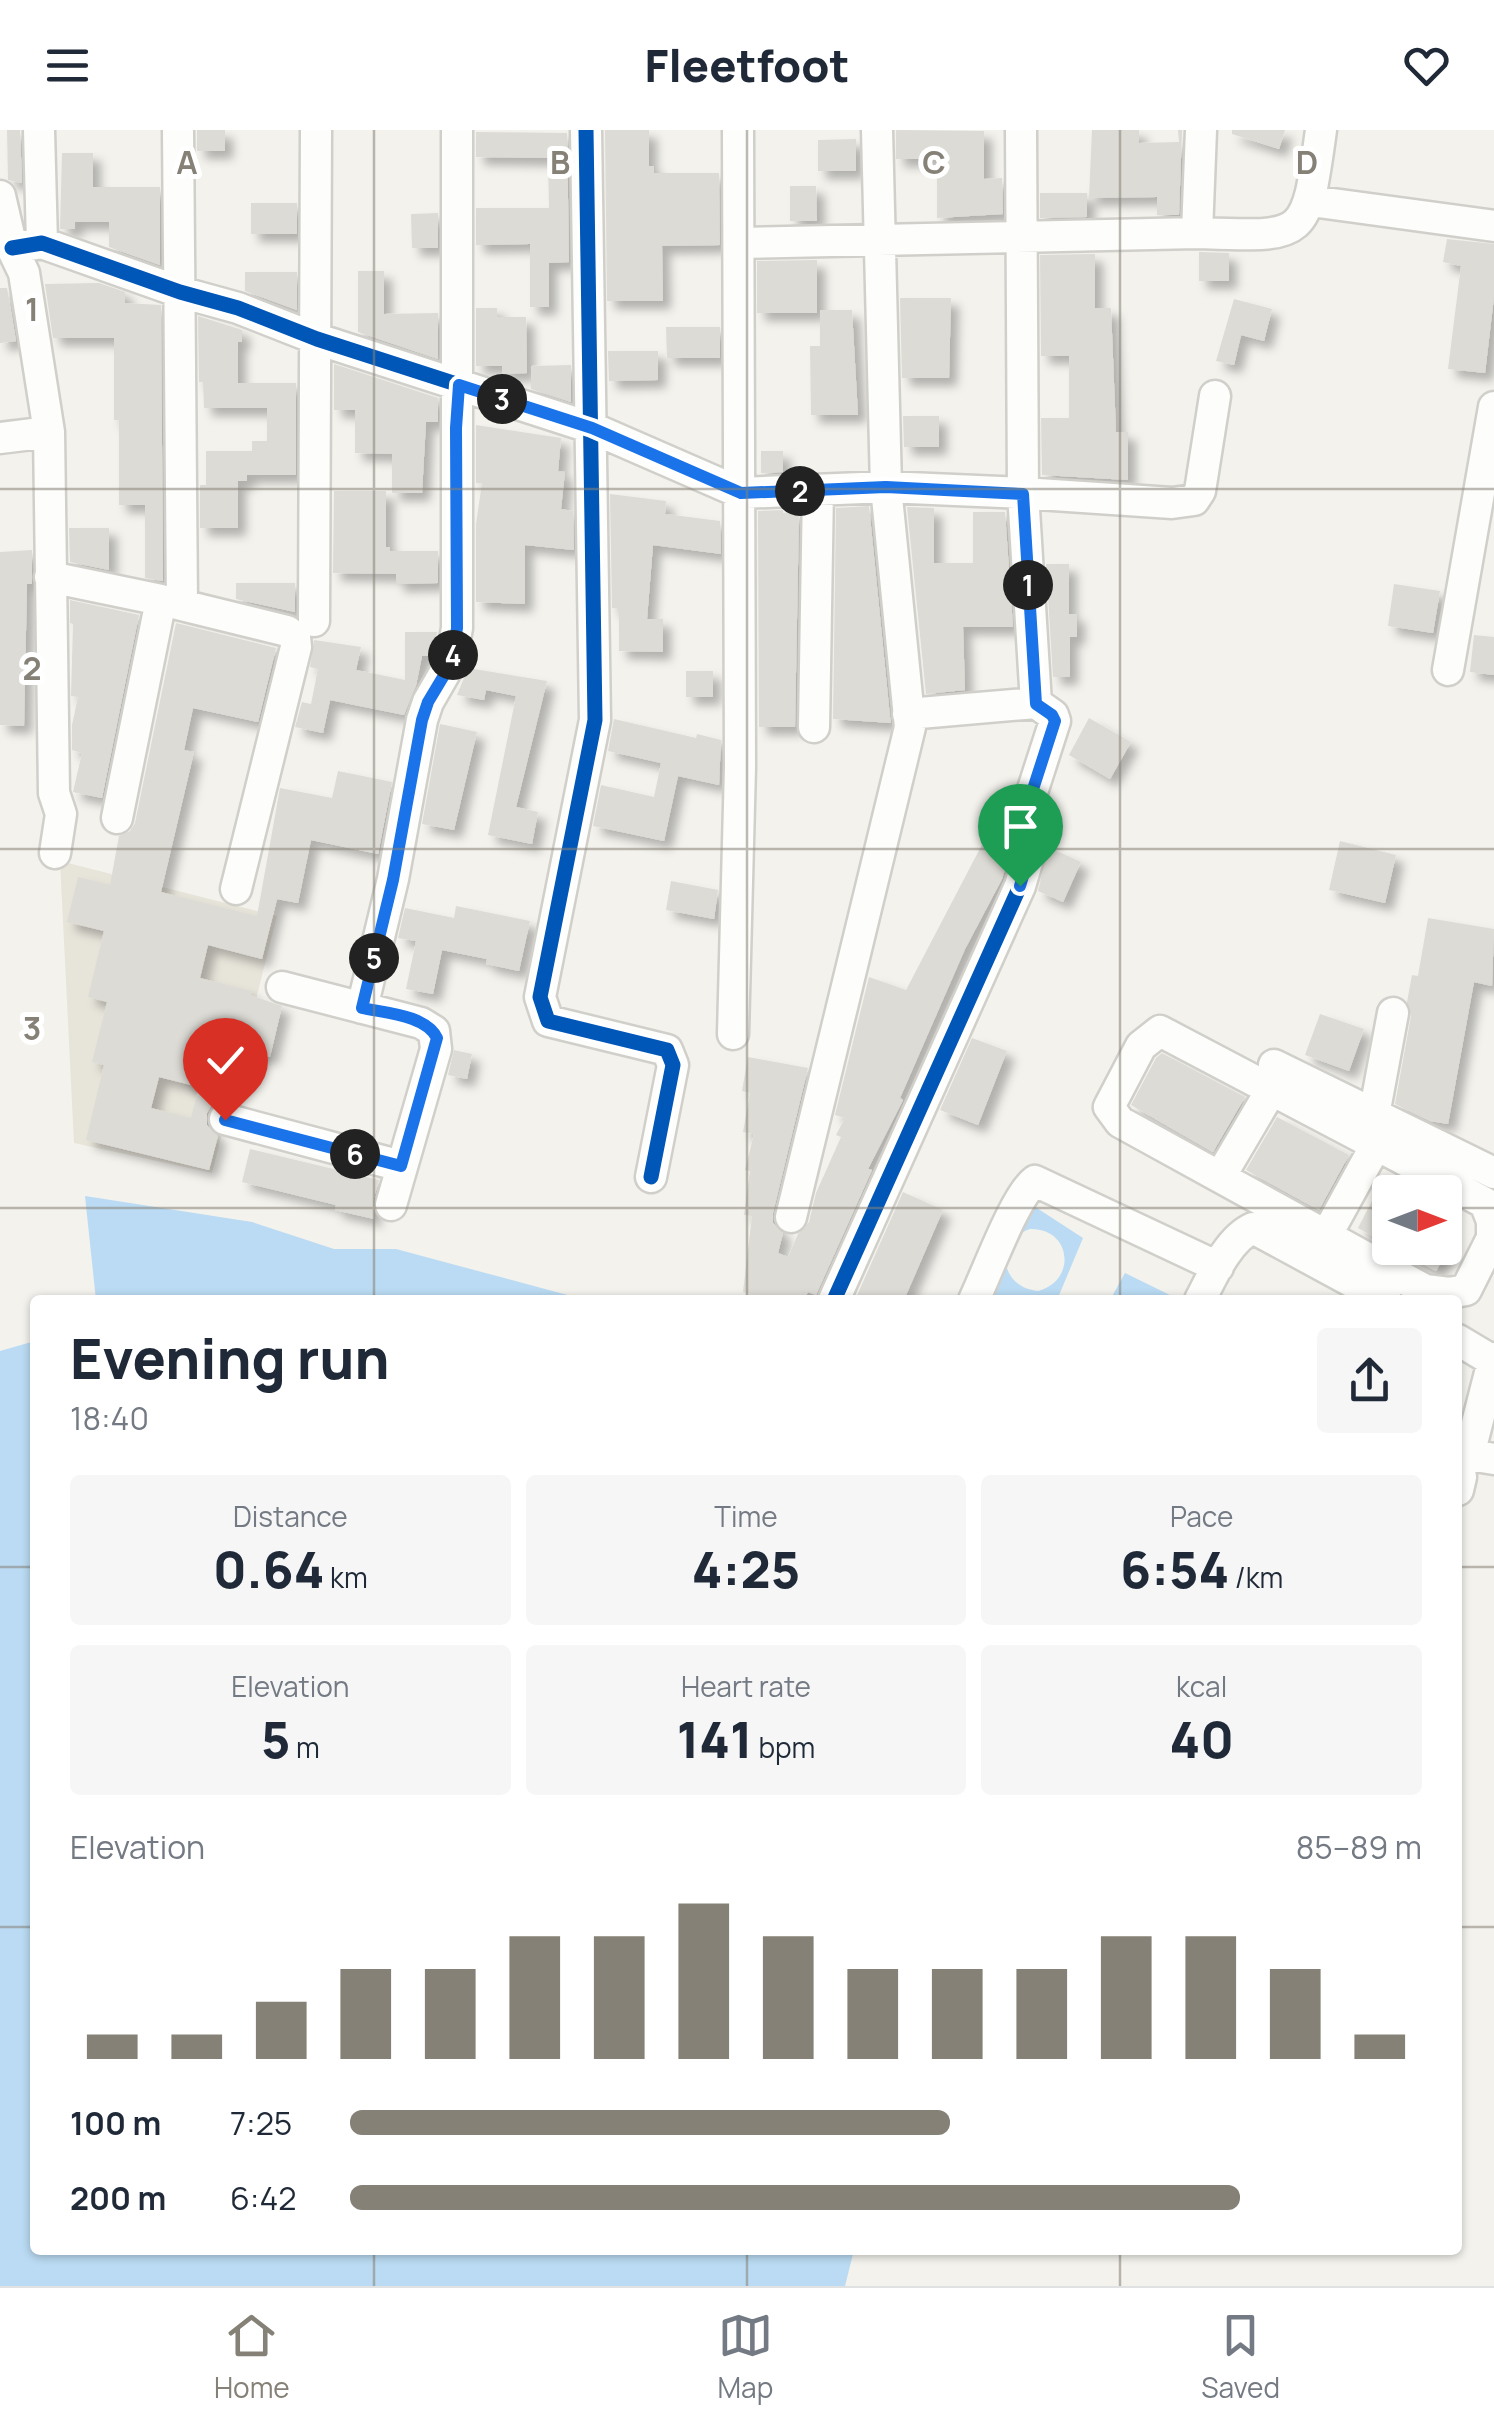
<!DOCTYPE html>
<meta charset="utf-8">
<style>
:root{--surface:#fff;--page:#f6f6f7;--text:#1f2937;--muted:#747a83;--line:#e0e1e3;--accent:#868177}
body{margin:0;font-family:Manrope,sans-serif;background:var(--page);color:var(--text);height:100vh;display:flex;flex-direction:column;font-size:38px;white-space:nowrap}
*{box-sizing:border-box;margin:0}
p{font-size:32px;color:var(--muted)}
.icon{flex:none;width:55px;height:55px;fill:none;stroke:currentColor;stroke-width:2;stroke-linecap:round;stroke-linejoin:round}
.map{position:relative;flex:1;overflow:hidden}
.details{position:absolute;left:30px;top:1165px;width:1432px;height:960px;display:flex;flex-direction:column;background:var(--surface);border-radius:10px;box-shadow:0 2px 8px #0004}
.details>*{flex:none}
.needle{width:65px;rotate:90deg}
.controls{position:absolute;left:1372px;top:1045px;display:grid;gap:20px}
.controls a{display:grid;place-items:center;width:90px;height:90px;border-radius:10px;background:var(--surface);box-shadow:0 2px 8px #0004;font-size:50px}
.pin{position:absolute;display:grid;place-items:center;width:85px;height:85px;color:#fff;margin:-102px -42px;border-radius:50% 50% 50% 0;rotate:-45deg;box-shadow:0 0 10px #0007}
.pin .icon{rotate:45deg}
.km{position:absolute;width:50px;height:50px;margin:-25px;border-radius:50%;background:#222;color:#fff;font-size:28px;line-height:50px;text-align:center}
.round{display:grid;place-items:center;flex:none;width:105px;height:105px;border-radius:10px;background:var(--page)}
.summary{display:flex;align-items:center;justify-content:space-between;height:170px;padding:0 40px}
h1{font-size:55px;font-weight:800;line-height:75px}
.metrics{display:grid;grid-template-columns:repeat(3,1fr);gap:15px;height:170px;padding:10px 40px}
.metrics div{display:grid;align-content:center;border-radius:10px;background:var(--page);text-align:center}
.metrics b{font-size:50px;font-weight:800}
.metrics small{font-size:28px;font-weight:400}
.metrics p{font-size:28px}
.chart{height:280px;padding:20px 40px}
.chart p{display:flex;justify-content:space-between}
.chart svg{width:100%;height:180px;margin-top:10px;stroke:var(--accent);stroke-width:6}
ul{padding:0 40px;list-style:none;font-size:32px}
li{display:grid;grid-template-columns:160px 120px 1fr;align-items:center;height:75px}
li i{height:25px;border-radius:12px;background:var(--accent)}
header{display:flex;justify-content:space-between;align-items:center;height:130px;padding:0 40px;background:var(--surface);font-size:45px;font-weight:800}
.tabs{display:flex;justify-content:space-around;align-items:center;height:140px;border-top:2px solid var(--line);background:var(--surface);font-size:28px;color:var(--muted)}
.tabs a{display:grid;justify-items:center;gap:5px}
.tabs .active{color:var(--accent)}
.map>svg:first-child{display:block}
.residential{fill:#e7e4da}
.water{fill:#badbf3;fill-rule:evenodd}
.building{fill:#dddbd5;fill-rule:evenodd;filter:url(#shadow)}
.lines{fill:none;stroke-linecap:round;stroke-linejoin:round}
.minor-casing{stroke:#d1cfca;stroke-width:35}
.minor{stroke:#fdfdfc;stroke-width:30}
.cycleway-casing{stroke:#fff;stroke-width:21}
.cycleway{stroke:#0057b8;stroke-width:15}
.route-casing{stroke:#fff;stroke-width:20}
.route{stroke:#1a73e8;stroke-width:12}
.grid{fill:none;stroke:#868177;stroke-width:2.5;stroke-opacity:0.55}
.grid-label{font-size:32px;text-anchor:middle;font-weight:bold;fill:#868177;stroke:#fff;stroke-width:10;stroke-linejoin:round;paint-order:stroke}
</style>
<header><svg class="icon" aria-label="menu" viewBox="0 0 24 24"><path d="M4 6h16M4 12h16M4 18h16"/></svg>Fleetfoot<svg class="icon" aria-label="heart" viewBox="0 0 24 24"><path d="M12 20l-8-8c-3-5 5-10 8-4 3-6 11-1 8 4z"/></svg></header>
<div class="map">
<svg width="1494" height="2156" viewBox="0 0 1494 2156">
<defs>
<filter id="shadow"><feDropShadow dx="8" dy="8" stdDeviation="5" flood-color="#0004"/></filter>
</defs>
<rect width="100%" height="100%" fill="#f3f2ed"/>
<path class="residential" d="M 60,731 L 277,786 L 212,1043 L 74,1013 Z"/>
<path class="water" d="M 85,1066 L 252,1092 L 334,1119 L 396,1119 L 586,1170 L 96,1170 Z
M 1026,1071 L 1083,1108 L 1057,1170 L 980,1170 ZM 1030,1099 C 1072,1098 1077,1151 1038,1161 C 999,1157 994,1111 1030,1099 Z
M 1125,1143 L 1176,1168 L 1175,1170 L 1110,1170 Z
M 35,1211 L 35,2120 L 854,2120 L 845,2156 L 0,2156 L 0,1221 Z"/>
<path class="building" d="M 7,0 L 20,0 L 22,53 L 8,50 Z
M 197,0 L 225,0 L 225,21 L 197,21 Z
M 605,0 L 649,0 L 649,36 L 654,36 L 654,43 L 719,43 L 720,115 L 662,116 L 663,171 L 607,171 Z
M 896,0 L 984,1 L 984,49 L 1002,48 L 1003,84 L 937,88 L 937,29 L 896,29 Z
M 1092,0 L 1139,0 L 1139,13 L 1179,12 L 1178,0 L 1182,0 L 1179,85 L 1157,85 L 1157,67 L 1089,68 Z
M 1232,0 L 1285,0 L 1279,19 L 1232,4 Z
M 476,2 L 567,3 L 569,132 L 549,133 L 549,177 L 530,177 L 530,114 L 476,115 L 476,78 L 549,78 L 548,28 L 476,27 Z
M 856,9 L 856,41 L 818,41 L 818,10 Z
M 62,23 L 93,23 L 93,57 L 160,57 L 160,135 L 109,117 L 109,92 L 75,92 L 75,99 L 60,99 Z
M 790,56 L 816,56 L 817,91 L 790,91 Z
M 1040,63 L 1087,63 L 1087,87 L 1040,88 Z
M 251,73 L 297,73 L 297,104 L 251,104 Z
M 438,83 L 438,118 L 412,118 L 411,84 Z
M 1447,109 L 1494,114 L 1494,167 L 1485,243 L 1448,239 L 1461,136 L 1443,132 Z
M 1199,122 L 1229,123 L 1229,151 L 1199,151 Z
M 1095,124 L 1095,178 L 1111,178 L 1116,302 L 1128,302 L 1128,350 L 1042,345 L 1041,288 L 1069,288 L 1069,226 L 1041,226 L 1040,125 Z
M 817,130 L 817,183 L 757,183 L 757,131 Z
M 358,141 L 384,141 L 384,184 L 438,183 L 438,229 L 358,202 Z
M 245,142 L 297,142 L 297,180 L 245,161 Z
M 99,153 L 125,162 L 125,173 L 161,175 L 163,451 L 145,448 L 145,375 L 119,375 L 119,290 L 114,290 L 114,208 L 53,208 L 45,154 Z
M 0,158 L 7,158 L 16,211 L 0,213 Z
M 900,168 L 951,168 L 949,248 L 902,248 Z
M 1234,169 L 1272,179 L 1264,211 L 1241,205 L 1234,235 L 1216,231 Z
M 476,178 L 497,178 L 497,187 L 526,187 L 527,243 L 502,244 L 502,236 L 476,236 Z
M 820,180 L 852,180 L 858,285 L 811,285 L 810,216 L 820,216 Z
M 198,186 L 242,200 L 242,212 L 238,212 L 238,253 L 296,253 L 296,345 L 247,345 L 247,351 L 238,351 L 238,398 L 200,398 L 200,355 L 206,355 L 206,321 L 252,321 L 252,311 L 267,311 L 267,278 L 204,278 L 203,252 L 199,252 Z
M 666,197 L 720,197 L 720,228 L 667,228 Z
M 608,221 L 658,221 L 658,250 L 609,251 Z
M 334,234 L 438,268 L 438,292 L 426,292 L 422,363 L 392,363 L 392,324 L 355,323 L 355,280 L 334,280 Z
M 571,235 L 571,272 L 531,259 L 531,236 Z
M 903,286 L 939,286 L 939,317 L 904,317 Z
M 476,295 L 561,308 L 558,341 L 565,342 L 561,379 L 573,381 L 574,420 L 525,415 L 525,474 L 476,472 L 476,394 L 482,353 L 476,353 Z
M 761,321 L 783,321 L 783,342 L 761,343 Z
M 334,361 L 386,361 L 386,417 L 390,417 L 390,421 L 438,421 L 438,453 L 396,454 L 396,444 L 333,443 Z
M 610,364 L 666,371 L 665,384 L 720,391 L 721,424 L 653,415 L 647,489 L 663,489 L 663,522 L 619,521 L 619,479 L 612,478 Z
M 869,376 L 890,587 L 891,593 L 833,589 L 836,378 Z
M 907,377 L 934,378 L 934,433 L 973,433 L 973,382 L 1005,382 L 1013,497 L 963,497 L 965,560 L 926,564 Z
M 783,380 L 783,383 L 799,383 L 795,597 L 759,597 L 758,381 Z
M 69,398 L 109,398 L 109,440 L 70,432 Z
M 32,420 L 32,454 L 27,454 L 24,596 L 0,595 L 0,422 Z
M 1046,434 L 1069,434 L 1069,484 L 1077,484 L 1077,507 L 1070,507 L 1070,547 L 1053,547 Z
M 236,453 L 295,453 L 295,482 L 236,469 Z
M 1394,454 L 1440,461 L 1433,503 L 1388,496 Z
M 70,470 L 139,485 L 102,668 L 73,662 L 82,623 L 72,620 L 72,595 L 78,567 L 71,566 L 73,494 L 70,493 Z
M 176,493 L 276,518 L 258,592 L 193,578 L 184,620 L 194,622 L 161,762 L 257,786 L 280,658 L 332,668 L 338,641 L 392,652 L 378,724 L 311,710 L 298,773 L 277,769 L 262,829 L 208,815 L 200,848 L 251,861 L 250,865 L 282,876 L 270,927 L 237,919 L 224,971 L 212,975 L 207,983 L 207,995 L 218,1006 L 209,1040 L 86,1010 L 104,935 L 92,932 L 107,872 L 88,867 L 104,801 L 67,792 L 78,747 L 110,755 L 119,706 L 130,701 L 135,693 ZM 159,947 L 199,957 L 191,988 L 151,978 Z
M 405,502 L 437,502 L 433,526 L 422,526 L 416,555 L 404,585 L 330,570 L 323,603 L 295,597 L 302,572 L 311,574 L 318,539 L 310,537 L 314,510 L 361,517 L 356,540 L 405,550 Z
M 1474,505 L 1494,507 L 1494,545 L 1470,542 Z
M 468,538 L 547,551 L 516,677 L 538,682 L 532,714 L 488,705 L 516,566 L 486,560 L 484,570 L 457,565 Z
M 686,541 L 713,541 L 713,567 L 686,567 Z
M 1089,588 L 1131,612 L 1110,649 L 1069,625 Z
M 614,589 L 696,608 L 697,604 L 721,610 L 719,655 L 678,646 L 664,711 L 593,696 L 601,655 L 654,667 L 661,633 L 608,621 Z
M 440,594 L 477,602 L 454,700 L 422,694 Z
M 998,684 L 1007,689 L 1009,727 L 1002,749 L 965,819 L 900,968 L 903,970 L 868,1039 L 872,1040 L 816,1165 L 808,1162 L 804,1170 L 762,1170 L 763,1167 L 743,1162 L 752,1086 L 744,1085 L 750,1041 L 745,1040 L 754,1004 L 743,1002 L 750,963 L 742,961 L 748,927 L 808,938 L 773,1083 L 773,1093 L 783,1103 L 778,1123 L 788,1127 L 798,1104 L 809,1092 L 816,1063 L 841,1007 L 836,1005 L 845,988 L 835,985 L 869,847 L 906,860 Z
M 1340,711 L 1396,725 L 1385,773 L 1329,760 Z
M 1048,717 L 1081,732 L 1063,772 L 1038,761 Z
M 671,751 L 718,760 L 714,789 L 666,780 Z
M 456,776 L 530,791 L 519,841 L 486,834 L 487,829 L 442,820 L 433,864 L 406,859 L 416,811 L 398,808 L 405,778 L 454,788 Z
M 1428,788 L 1494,799 L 1492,856 L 1474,852 L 1448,994 L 1430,991 L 1395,974 L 1411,886 L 1407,872 L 1412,845 L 1418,846 Z
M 1320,884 L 1364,899 L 1349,941 L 1305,925 Z
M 972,908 L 1007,921 L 978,995 L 940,980 Z
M 454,920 L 472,924 L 467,949 L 448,945 Z
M 1162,923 L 1245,967 L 1213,1022 L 1131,975 L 1156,928 Z
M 1277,987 L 1349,1025 L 1319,1080 L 1246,1040 Z
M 250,1019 L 379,1050 L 373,1071 L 374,1089 L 335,1080 L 336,1075 L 242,1052 Z
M 903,1062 L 943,1080 L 904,1170 L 855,1170 Z
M 1375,1065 L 1390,1073 L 1390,1116 L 1358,1098 Z
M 1393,1118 L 1449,1118 L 1436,1141 Z"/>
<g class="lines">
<g class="minor-casing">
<path id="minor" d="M 39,0 L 42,113
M 178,0 L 182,475
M 586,0 L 595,590 L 540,867 L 548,891 L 667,920 L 673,935 L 651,1047
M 1021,0 L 1023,363 L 1172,373 L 1194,370 L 1200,361 L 1215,266
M 0,66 L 12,118 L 24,143 L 49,302 L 54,663 L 61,684 L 55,723
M 1311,71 L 1494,96
M 1197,103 L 1201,0
M 739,113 L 1197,103 C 1307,107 1306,110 1321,0
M 12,118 L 42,113 L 180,162 L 238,178 L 317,209 L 592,298 L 741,363 L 886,357 L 1023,363 L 1036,573 L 1053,585 L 1055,591 L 1025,684 L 1028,729 L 1020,756 L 834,1170
M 0,308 L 49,302
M 50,447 L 161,470 L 287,501 L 295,507 L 296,517 L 236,759
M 314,491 L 316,0
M 1448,540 L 1494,277
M 908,584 L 1036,573
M 814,597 L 818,360
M 117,688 L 161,470
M 282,857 L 421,893 L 434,901 L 436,919 L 391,1075
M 362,878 L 393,749 L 422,590 L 428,572 L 451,532 L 457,498 L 457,0
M 733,904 L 740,637 L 738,0
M 1274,935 L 1494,1043
M 1374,985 L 1393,883
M 225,989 L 401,1036
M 1403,1029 L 1160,901 L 1141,916 L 1109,977 L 1120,992 L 1425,1160 L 1449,1163 L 1466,1160 L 1492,1108 L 1492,1091 L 1485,1073 L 1403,1029 L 1416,1005
M 1220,1047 L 1282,942
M 791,1087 L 910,597 L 886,357 L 877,0
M 1326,1106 L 1376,1015
M 974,1170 C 987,1143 1015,1066 1035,1051 L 1218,1137
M 1200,1170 C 1212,1147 1228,1109 1253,1098 L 1386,1170
M 1458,1210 L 1493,1231 L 1494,1228
M 1493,1231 L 1469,1325 L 1494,1329
M 1458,1360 L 1461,1347"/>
</g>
<use href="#minor" class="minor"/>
<g class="cycleway-casing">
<path id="cycleway" d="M 586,0 L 595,590 L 540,867 L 548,891 L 667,920 L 673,935 L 651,1047
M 12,118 L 42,113 L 180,162 L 238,178 L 317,209 L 592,298 L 741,363 L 886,357 L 1023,363 L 1036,573 L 1053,585 L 1055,591 L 1025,684 L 1028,729 L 1020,756 L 834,1170"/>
</g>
<use href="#cycleway" class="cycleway"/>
</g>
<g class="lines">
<g class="route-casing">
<path id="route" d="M 225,990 L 401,1036 L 437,908 C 426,885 385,883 362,878 L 393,750 L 422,590 L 428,572 L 452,532 L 457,498 L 456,298 L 459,255 L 592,298 L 741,363 L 886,357 L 1023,364 L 1036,574 L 1052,585 L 1055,591 L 1025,684 L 1028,729 L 1020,756"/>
</g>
<use href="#route" class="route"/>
</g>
<path class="grid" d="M 374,0 L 374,1170M 747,0 L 747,1170M 1120,0 L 1120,1170M 0,359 L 1494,359M 0,719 L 1494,719M 0,1078 L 1390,1078M 1445,1078 L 1494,1078M 0,1437 L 35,1437M 1458,1437 L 1494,1437M 0,1797 L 35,1797M 1458,1797 L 1494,1797M 374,2120 L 374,2156M 747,2120 L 747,2156M 1120,2120 L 1120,2156"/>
<g class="grid-label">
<text x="187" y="44">A</text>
<text x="560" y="44">B</text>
<text x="934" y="44">C</text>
<text x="1307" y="44">D</text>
<text x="32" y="191">1</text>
<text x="32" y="550">2</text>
<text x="32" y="910">3</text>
</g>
</svg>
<div class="controls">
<a><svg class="needle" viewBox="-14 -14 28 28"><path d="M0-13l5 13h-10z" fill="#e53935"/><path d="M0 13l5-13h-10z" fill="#747a83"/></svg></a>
</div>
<div class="pin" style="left:1020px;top:756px;background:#1e9e55"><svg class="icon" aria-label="arrive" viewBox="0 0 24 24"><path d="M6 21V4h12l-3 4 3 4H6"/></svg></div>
<div class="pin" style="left:225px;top:990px;background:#d93025"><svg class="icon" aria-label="check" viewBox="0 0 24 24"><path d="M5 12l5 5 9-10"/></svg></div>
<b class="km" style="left:1028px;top:455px">1</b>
<b class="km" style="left:800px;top:361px">2</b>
<b class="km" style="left:502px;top:269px">3</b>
<b class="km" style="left:453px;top:525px">4</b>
<b class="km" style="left:374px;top:828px">5</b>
<b class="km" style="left:355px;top:1024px">6</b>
<section class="details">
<div class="summary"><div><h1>Evening run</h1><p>18:40</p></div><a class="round"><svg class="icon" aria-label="share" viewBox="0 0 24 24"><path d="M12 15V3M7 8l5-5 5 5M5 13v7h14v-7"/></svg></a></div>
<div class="metrics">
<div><p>Distance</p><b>0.64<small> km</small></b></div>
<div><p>Time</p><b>4:25</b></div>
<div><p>Pace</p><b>6:54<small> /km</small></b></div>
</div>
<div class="metrics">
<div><p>Elevation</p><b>5<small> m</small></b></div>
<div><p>Heart rate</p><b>141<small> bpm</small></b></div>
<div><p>kcal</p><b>40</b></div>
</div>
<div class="chart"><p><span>Elevation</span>85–89 m</p>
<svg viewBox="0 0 160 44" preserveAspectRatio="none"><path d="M5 44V38M15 44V38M25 44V30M35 44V22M45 44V22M55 44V14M65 44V14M75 44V6M85 44V14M95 44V22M105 44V22M115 44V22M125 44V14M135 44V14M145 44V22M155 44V38"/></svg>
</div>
<ul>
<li><b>100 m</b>7:25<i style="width:56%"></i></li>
<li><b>200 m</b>6:42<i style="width:83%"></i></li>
</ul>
</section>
</div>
<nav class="tabs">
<a class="active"><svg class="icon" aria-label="home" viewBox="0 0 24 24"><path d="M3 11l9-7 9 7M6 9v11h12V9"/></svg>Home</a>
<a><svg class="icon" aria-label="map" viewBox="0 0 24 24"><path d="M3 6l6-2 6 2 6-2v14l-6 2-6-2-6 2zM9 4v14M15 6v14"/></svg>Map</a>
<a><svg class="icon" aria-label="saved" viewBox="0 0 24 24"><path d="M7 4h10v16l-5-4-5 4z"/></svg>Saved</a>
</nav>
